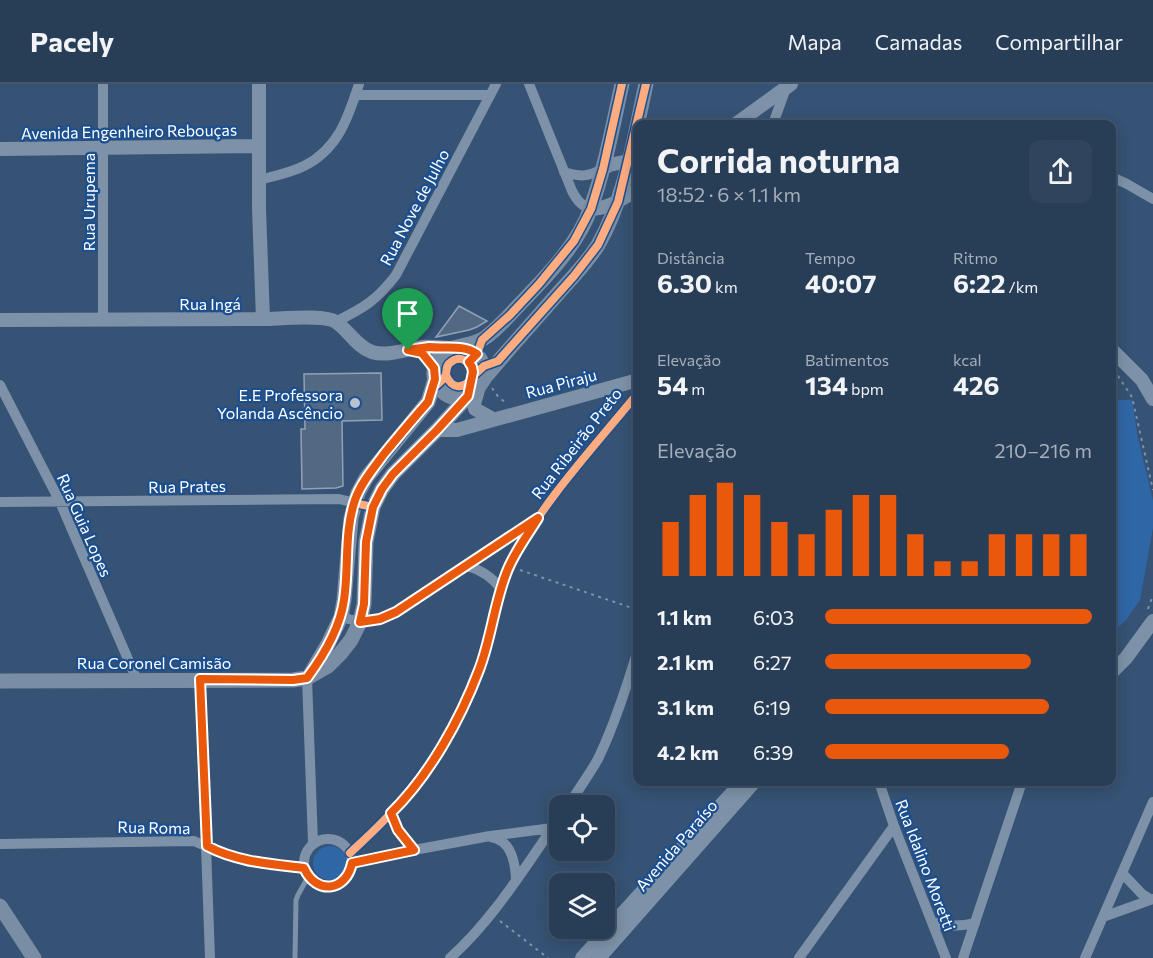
<!DOCTYPE html>
<html lang="pt">
<meta charset="utf-8">
<style>
:root{--surface:#283e57;--page:#30455d;--text:#f1f3f6;--muted:#a5aeba;--line:#44576d;--accent:#ea580c}
body{margin:0;font-family:Commissioner,sans-serif;background:var(--page);color:var(--text);height:100vh;display:flex;flex-direction:column;font-size:22px;white-space:nowrap}
*{box-sizing:border-box;margin:0}
p{font-size:20px;color:var(--muted)}
.icon{flex:none;width:33px;height:33px;fill:none;stroke:currentColor;stroke-width:2;stroke-linecap:round;stroke-linejoin:round}
.map{position:relative;flex:1;overflow:hidden}
.sheet{position:absolute;left:633px;top:36px;width:483px;height:666px;display:flex;flex-direction:column;background:var(--surface);border-radius:12px;box-shadow:0 3px 15px #0003,0 0 0 2px var(--line)}
.sheet>*{flex:none}
.tools{position:absolute;left:549px;top:711px;display:grid;gap:12px}
.tools a{display:grid;place-items:center;width:66px;height:66px;border-radius:12px;background:var(--surface);box-shadow:0 3px 15px #0003,0 0 0 2px var(--line);font-size:30px}
.pin{position:absolute;display:grid;place-items:center;width:51px;height:51px;color:#fff;margin:-62px -26px;border-radius:50% 50% 50% 0;rotate:-45deg;box-shadow:0 0 6px #0007}
.pin .icon{rotate:45deg}
.round{display:grid;place-items:center;flex:none;width:63px;height:63px;border-radius:12px;background:var(--page)}
.headline{display:flex;align-items:center;justify-content:space-between;height:102px;padding:0 24px}
h1{font-size:33px;font-weight:700;line-height:45px}
.figures{display:grid;grid-template-columns:repeat(3,1fr);gap:9px;height:102px;padding:6px 24px}
.figures div{display:grid;align-content:center}
.figures b{font-size:26px;font-weight:700}
.figures small{font-size:16px;font-weight:400}
.figures p{font-size:16px}
.chart{height:168px;padding:12px 24px}
.chart p{display:flex;justify-content:space-between}
.chart svg{width:100%;height:108px;margin-top:6px;stroke:var(--accent);stroke-width:6}
ul{padding:0 24px;list-style:none;font-size:20px}
li{display:grid;grid-template-columns:96px 72px 1fr;align-items:center;height:45px}
li i{height:15px;border-radius:8px;background:var(--accent)}
header{display:flex;align-items:center;gap:36px;box-sizing:border-box;height:84px;padding:0 30px;background:var(--surface);border-bottom:2px solid var(--line)}
header strong{font-size:28px}
nav{display:flex;gap:33px;margin-inline-start:auto;font-size:21px}
.map>svg:first-child{display:block}
.green{fill:#2f66a5}
.building{fill:#526984;stroke:#92a2b6;stroke-width:1.5}
.lines{fill:none;stroke-linecap:round;stroke-linejoin:round}
.path{stroke:#7d92a8;stroke-width:2;stroke-dasharray:3 4.5;stroke-linecap:butt}
.service{stroke:#7d92a8;stroke-width:5}
.minor{stroke:#7d92a8;stroke-width:10}
.tertiary{stroke:#7d92a8;stroke-width:14}
.secondary{stroke:#798da4;stroke-width:15}
.cycleway-casing{stroke:#1b4f8f;stroke-width:11}
.cycleway{stroke:#ffac80;stroke-width:8}
.route-casing{stroke:#fff;stroke-width:12}
.route{stroke:#ea580c;stroke-width:8}
.poi-dot{fill:#b9c2ce;stroke:#1b4f8f;stroke-width:2}
.labels{text-anchor:middle;dominant-baseline:central;stroke-width:4.5;stroke-linejoin:round;paint-order:stroke}
.street-label{font-size:16px;fill:#fff;stroke:#1b4f8f}
.poi-label{font-size:16px;fill:#fff;stroke:#1b4f8f;text-anchor:end}
</style>
<header>
<strong>Pacely</strong>
<nav><a>Mapa</a><a>Camadas</a><a>Compartilhar</a></nav>
</header>
<div class="map">
<svg width="1153" height="874" viewBox="0 0 1153 874">
<rect width="100%" height="100%" fill="#365274"/>
<path class="green" d="M 1112,316 L 1132,316 L 1138,354 L 1153,416 L 1153,444 L 1140,516 L 1126,536 L 1112,549 Z
M313 779a17 17 0 1 1 34 0a17 17 0 1 1-34 0Z"/>
<path class="building" d="M 459,222 L 487,237 L 477,243 L 469,246 L 436,253 Z
M 381,289 L 382,336 L 342,337 L 343,402 L 336,404 L 302,405 L 301,345 L 305,345 L 304,290 Z"/>
<g class="lines">
<path class="path" d="M 1112,287 L 1118,292 L 1132,313 L 1153,406
M 492,304 L 499,314 L 507,319
M 520,486 L 638,526
M 1148,525 L 1153,511
M 500,837 L 548,874"/>
<path class="service" d="M 295,874 L 296,816 L 298,811 L 308,793"/>
<path class="minor" d="M 529,0 L 572,107 C 577,116 581,122 591,125
M 355,11 L 490,11
M 773,40 L 786,4
M 564,88 C 581,93 587,93 603,85
M 1112,93 L 1127,100 L 1153,115
M 259,96 C 274,92 290,89 304,82 C 338,65 348,34 359,0
M 103,236 L 103,0
M 335,238 C 364,224 377,216 396,191 L 496,0
M 0,301 L 60,418 L 137,596
M 0,418 L 339,415 L 373,423
M 467,482 C 482,486 492,493 501,505
M 341,533 L 360,538 L 380,535 L 396,528 L 533,438
M 307,594 L 313,759
M 200,595 L 210,874
M 879,698 L 894,742 L 946,874
M 568,722 C 578,706 589,691 598,675 C 614,642 627,601 638,566
M 391,729 L 398,746 L 413,767
M 491,753 C 511,756 515,777 516,795
M304 779a24 24 0 1 1 48 0a24 24 0 1 1-48 0Z
M 0,760 L 194,757 L 214,766 L 249,778 L 304,784
M 350,769 C 366,754 384,738 398,721 C 433,681 461,635 479,585 C 491,552 495,510 510,480 C 542,418 594,363 638,309
M 352,779 L 387,771 L 490,752 L 552,744
M 1122,789 L 1142,810 L 1150,815
M 1103,833 L 1153,815
M 932,838 C 949,842 958,843 975,839
M 450,874 C 494,835 526,781 560,733
M 799,874 L 894,742
M 963,874 L 1022,698
M 1085,874 L 1153,718"/>
<path class="tertiary" d="M 259,0 L 259,125 L 263,235
M 736,40 L 791,0
M 0,65 L 259,62
M 603,85 L 609,81 L 638,75
M 591,125 C 609,125 623,114 638,105
M 0,236 L 263,235 C 279,235 324,230 336,238 C 348,246 357,263 372,268 C 388,273 406,265 422,263 C 433,262 444,264 454,264
M 1112,266 L 1142,296 L 1153,315
M 478,306 L 474,320 L 475,325 L 493,335
M 437,346 L 457,346 L 638,296
M 1112,588 L 1126,574 L 1153,537
M 582,874 L 742,698
M 599,874 L 754,698"/>
<path class="secondary" d="M 622,0 C 613,41 605,84 591,123 C 579,160 545,194 519,221 C 509,232 498,244 486,253 C 471,265 444,258 436,279 C 429,296 442,314 460,314 C 475,313 479,302 486,292 C 492,285 498,278 504,271 C 523,249 542,228 561,206 C 574,192 588,177 598,161 C 626,112 634,54 646,0
M 460,263 C 477,266 486,278 484,295
M 311,589 L 328,560 L 341,533 L 344,516 L 351,434 L 358,409 L 366,394 L 428,318 L 435,295
M 0,597 L 293,596 L 307,594 L 328,582 L 340,570 L 351,556 L 360,538 L 364,520 L 366,458 L 373,423 L 382,405 L 393,390 L 437,346 L 468,312
M 0,822 L 34,874"/>
<g class="cycleway-casing">
<path id="cycleway" d="M 469,278 L 477,270 L 482,256 L 510,231 L 539,200 L 574,157 L 591,125 L 603,85 L 622,0
M 473,292 L 484,282 L 498,277 L 574,192 L 598,161 L 618,118 L 646,0
M 435,295 L 428,318 L 366,394 L 354,419 L 373,423 L 382,405 L 393,390 L 437,346 L 468,312 L 471,296
M 437,301 C 440,298 445,294 446,290 C 447,285 446,281 451,278 C 455,275 460,274 464,276 C 488,285 458,320 446,291
M 350,769 C 366,754 384,738 398,721 C 433,681 461,635 479,585 C 491,552 495,510 510,480 C 542,418 594,363 638,309"/>
</g>
<use href="#cycleway" class="cycleway"/>
</g>
<g class="lines">
<g class="route-casing">
<path id="route" d="M 429,263 C 446,265 463,260 477,270 L 469,278 L 472,283 L 473,288 L 468,312 L 437,346 L 393,390 L 382,405 L 373,423 L 366,458 L 364,520 L 360,538 L 380,535 L 396,528 L 538,434 C 527,452 513,470 506,490 C 494,521 491,555 479,586 C 460,636 429,692 391,729 L 398,746 L 414,766 L 352,779 C 346,808 316,811 304,784 C 271,780 237,778 207,762 L 200,595 L 293,596 L 307,594 C 324,571 340,544 344,516 C 349,483 344,448 355,416 C 361,399 373,385 384,370 C 398,353 413,335 428,318 L 435,295 L 434,284 L 422,269 L 408,266 Z"/>
</g>
<use href="#route" class="route"/>
</g>
<circle class="poi-dot" cx="355" cy="319" r="6"/>
<g class="labels">
<g class="street-label">
<text transform="translate(129 47) rotate(-1)">Avenida Engenheiro Rebouças</text>
<text transform="translate(88 118) rotate(-90)">Rua Urupema</text>
<text transform="translate(414 123) rotate(-62)">Rua Nove de Julho</text>
<text x="210" y="219">Rua Ingá</text>
<text transform="translate(561 299) rotate(-15)">Rua Piraju</text>
<text transform="translate(576 359) rotate(-52)">Rua Ribeirão Preto</text>
<text transform="translate(187 402) rotate(-1)">Rua Prates</text>
<text transform="translate(85 441) rotate(66)">Rua Guia Lopes</text>
<text x="154" y="578">Rua Coronel Camisão</text>
<text transform="translate(154 743) rotate(1)">Rua Roma</text>
<text transform="translate(676 761) rotate(-49)">Avenida Paraíso</text>
<text transform="translate(926 781) rotate(69)">Rua Idalino Moretti</text>
</g>
<g class="poi-label">
<text x="343" y="310">E.E Professora<tspan x="343" dy="18">Yolanda Ascêncio</tspan></text>
</g>
</g>
</svg>
<div class="tools">
<a><svg class="icon" aria-label="locate" viewBox="0 0 24 24"><circle cx="12" cy="12" r="6"/><path d="M12 2v4M12 18v4M2 12h4M18 12h4"/></svg></a>
<a><svg class="icon" aria-label="layers" viewBox="0 0 24 24"><path d="M12 4l9 5-9 5-9-5zM3 14l9 5 9-5"/></svg></a>
</div>
<div class="pin" style="left:408px;top:266px;background:#1e9e55"><svg class="icon" aria-label="arrive" viewBox="0 0 24 24"><path d="M6 21V4h12l-3 4 3 4H6"/></svg></div>
<section class="sheet">
<div class="headline"><div><h1>Corrida noturna</h1><p>18:52 · 6 × 1.1 km</p></div><a class="round"><svg class="icon" aria-label="share" viewBox="0 0 24 24"><path d="M12 15V3M7 8l5-5 5 5M5 13v7h14v-7"/></svg></a></div>
<div class="figures">
<div><p>Distância</p><b>6.30<small> km</small></b></div>
<div><p>Tempo</p><b>40:07</b></div>
<div><p>Ritmo</p><b>6:22<small> /km</small></b></div>
</div>
<div class="figures">
<div><p>Elevação</p><b>54<small> m</small></b></div>
<div><p>Batimentos</p><b>134<small> bpm</small></b></div>
<div><p>kcal</p><b>426</b></div>
</div>
<div class="chart"><p><span>Elevação</span>210–216 m</p>
<svg viewBox="0 0 160 44" preserveAspectRatio="none"><path d="M5 44V22M15 44V11M25 44V6M35 44V11M45 44V22M55 44V27M65 44V17M75 44V11M85 44V11M95 44V27M105 44V38M115 44V38M125 44V27M135 44V27M145 44V27M155 44V27"/></svg>
</div>
<ul>
<li><b>1.1 km</b>6:03<i style="width:100%"></i></li>
<li><b>2.1 km</b>6:27<i style="width:77%"></i></li>
<li><b>3.1 km</b>6:19<i style="width:84%"></i></li>
<li><b>4.2 km</b>6:39<i style="width:69%"></i></li>
</ul>
</section>
</div>
